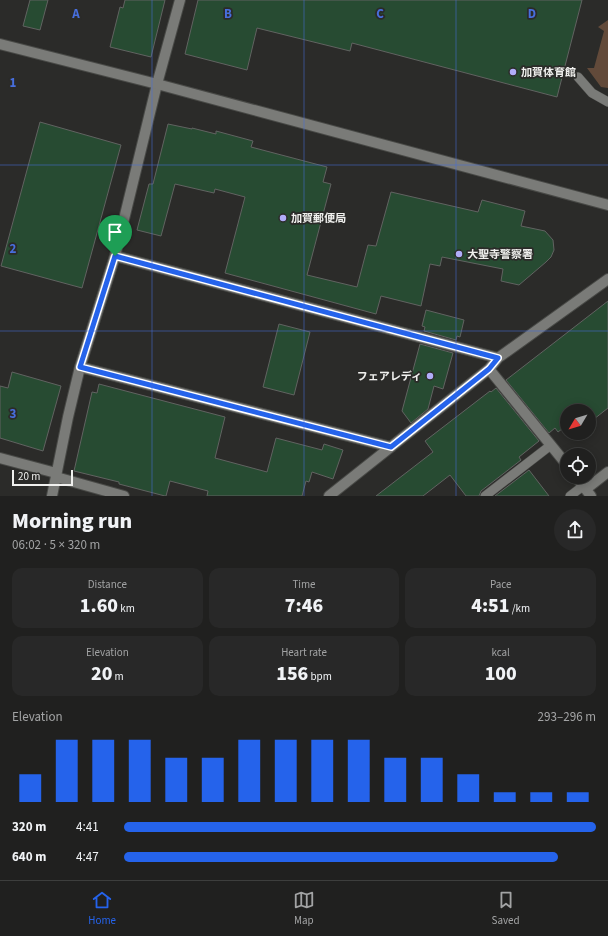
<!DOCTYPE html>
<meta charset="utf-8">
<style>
:root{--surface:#20201f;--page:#282828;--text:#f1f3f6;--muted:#a2a3a4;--line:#3d3e3d;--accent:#2563eb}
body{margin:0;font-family:"Source Sans 3","Noto Sans JP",sans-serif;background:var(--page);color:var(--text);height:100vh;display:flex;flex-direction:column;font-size:15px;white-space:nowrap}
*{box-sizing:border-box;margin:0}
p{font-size:13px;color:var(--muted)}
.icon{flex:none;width:22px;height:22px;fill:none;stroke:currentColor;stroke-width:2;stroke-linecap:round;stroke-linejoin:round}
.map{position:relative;height:496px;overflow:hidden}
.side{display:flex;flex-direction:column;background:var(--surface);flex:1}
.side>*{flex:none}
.needle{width:26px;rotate:232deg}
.buttons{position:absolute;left:560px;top:404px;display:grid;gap:8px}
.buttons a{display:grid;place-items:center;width:36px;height:36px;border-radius:50%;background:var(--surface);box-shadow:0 2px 10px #0003,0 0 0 1px var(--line);font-size:20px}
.scale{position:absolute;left:12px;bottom:10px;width:61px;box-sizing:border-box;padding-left:4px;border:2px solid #f0f0ee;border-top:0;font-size:11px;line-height:14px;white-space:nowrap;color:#f0f0ee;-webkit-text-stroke:3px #2b2b29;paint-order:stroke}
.pin{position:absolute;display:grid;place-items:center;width:34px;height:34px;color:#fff;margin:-41px -17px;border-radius:50% 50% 50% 0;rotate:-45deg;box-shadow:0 0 4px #0007}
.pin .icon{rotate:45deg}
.round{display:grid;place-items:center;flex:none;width:42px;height:42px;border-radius:21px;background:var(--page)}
.head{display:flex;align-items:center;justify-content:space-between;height:68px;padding:0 12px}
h1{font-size:22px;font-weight:800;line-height:30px}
.stats{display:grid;grid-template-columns:repeat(3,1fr);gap:6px;height:68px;padding:4px 12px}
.stats div{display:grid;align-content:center;border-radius:10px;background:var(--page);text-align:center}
.stats b{font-size:20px;font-weight:800}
.stats small{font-size:11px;font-weight:400}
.stats p{font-size:11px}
.chart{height:112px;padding:8px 12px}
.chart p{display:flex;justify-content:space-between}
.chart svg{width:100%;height:72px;margin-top:4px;stroke:var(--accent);stroke-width:6}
ul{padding:0 12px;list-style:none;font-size:13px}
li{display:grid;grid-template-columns:64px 48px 1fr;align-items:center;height:30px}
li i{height:10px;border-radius:5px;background:var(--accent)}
.dock{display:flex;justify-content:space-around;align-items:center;height:56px;border-top:1px solid var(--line);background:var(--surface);font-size:11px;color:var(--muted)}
.dock a{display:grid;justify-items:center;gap:2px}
.dock .on{color:var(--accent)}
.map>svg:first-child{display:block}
.green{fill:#624a3a}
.building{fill:#274b32;stroke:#616361}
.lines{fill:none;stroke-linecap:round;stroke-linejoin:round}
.service-casing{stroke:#484946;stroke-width:10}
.minor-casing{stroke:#484946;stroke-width:12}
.tertiary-casing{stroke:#484946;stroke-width:12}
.service{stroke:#7a7b78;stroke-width:9}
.minor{stroke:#7a7b78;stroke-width:10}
.tertiary{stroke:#7a7b78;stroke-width:10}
.route-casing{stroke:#fff;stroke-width:8}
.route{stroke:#2563eb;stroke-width:5}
.grid{fill:none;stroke:#476edc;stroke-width:1;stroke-opacity:0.55}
.poi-dot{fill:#b1adfa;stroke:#2b2b29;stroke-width:1.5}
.labels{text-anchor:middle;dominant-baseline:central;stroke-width:3.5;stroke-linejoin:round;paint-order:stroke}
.poi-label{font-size:11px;font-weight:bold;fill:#f0f0ee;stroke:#2b2b29;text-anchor:start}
.grid-label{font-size:13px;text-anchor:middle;font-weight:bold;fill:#476edc;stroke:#2b2b29;stroke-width:3.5;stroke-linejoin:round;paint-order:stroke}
</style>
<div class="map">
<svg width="608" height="496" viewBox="0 0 608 496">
<rect width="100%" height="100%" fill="#2b2b29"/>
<path class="green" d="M 608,20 L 608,88 L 601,87 L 587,68 L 594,68 L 604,31 L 598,27 Z"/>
<path class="building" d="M 30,0 L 48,0 L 40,30 L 23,26 Z
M 125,0 L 165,0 L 151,57 L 110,47 L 120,7 L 123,8 Z
M 198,0 L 582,0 L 557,97 L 352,43 L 350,51 L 257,28 L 247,70 L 185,54 Z
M 40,122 L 121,145 L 82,288 L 1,266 Z
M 168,124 L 192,129 L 192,128 L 216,134 L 216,131 L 253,141 L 251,147 L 327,167 L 323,182 L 331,184 L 307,275 L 357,287 L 368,245 L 376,246 L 391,192 L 478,212 L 482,200 L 525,211 L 521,226 L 545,231 L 553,240 L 554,250 L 551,257 L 546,262 L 519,285 L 501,281 L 503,269 L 442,257 L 440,266 L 430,264 L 421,306 L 381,296 L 376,314 L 225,273 L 245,197 L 215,189 L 214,193 L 175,184 L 161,236 L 137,230 L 149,184 L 153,184 Z
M 608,301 L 608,408 L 589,423 L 589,411 L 567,411 L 567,425 L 558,432 L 555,428 L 549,433 L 506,380 Z
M 426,310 L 464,320 L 460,337 L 457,336 L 456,340 L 424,331 L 425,327 L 422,326 Z
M 279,324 L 310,332 L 294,395 L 263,387 Z
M 420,344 L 453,353 L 443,389 L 434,386 L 428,409 L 411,423 L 402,411 Z
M 12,372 L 61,386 L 43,451 L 0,438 L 0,386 L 8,388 Z
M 99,384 L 225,417 L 215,458 L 267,472 L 276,438 L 322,450 L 324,444 L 343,450 L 333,479 L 312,472 L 309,482 L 306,481 L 302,496 L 207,496 L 208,491 L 170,481 L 166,496 L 165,496 L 119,484 L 119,482 L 74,471 L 92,392 L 97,393 Z
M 496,388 L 539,441 L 519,457 L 521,460 L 481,491 L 479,496 L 466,496 L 450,475 L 423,496 L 376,496 L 433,452 L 425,441 L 490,391 L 491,392 Z
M 529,470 L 549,496 L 495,496 Z"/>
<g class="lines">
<g class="service-casing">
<path id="service" d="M 578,77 L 592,93 L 608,102
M 485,496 L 551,445
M 570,496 L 583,486"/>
</g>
<g class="minor-casing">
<path id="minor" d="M 115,256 L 498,358
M 80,367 L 391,447
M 489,369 L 567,465
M 0,458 L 56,473
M 56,477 L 124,496
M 576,477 L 591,496
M 586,489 L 608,472
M 52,496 L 68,417 L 80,367 L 115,256 L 157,84 L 180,0
M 329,496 L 489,369 L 498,358 L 608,279"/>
</g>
<g class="tertiary-casing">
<path id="tertiary" d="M 0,44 L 157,84 L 608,205"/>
</g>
<use href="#service" class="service"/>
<use href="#minor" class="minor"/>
<use href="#tertiary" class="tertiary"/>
</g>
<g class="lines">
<g class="route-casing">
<path id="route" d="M 115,256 L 498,358 L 489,369 L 391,447 L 80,367 Z"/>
</g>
<use href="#route" class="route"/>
</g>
<path class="grid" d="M 152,0 L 152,496M 304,0 L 304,496M 456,0 L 456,496M 0,165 L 608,165M 0,331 L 608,331"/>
<g class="poi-dot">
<circle cx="513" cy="72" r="4"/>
<circle cx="283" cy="218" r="4"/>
<circle cx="459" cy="254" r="4"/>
<circle cx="430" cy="376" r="4"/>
</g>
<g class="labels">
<g class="poi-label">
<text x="521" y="72">加賀体育館</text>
<text x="291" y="218">加賀郵便局</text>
<text x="467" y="254">大聖寺警察署</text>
<text x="422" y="376" text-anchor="end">フェアレディ</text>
</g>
</g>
<g class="grid-label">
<text x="76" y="18">A</text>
<text x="228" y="18">B</text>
<text x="380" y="18">C</text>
<text x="532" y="18">D</text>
<text x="13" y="87">1</text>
<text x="13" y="253">2</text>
<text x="13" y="418">3</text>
</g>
</svg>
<div class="buttons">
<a><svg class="needle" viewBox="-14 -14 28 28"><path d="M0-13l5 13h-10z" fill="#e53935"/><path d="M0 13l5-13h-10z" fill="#a2a3a4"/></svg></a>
<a><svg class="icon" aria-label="locate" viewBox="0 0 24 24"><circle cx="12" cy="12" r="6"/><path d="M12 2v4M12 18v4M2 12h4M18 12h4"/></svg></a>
</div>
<div class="scale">20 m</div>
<div class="pin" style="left:115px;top:256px;background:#1e9e55"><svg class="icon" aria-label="arrive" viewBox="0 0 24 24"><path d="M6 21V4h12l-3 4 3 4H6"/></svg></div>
</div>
<section class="side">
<div class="head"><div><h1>Morning run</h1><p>06:02 · 5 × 320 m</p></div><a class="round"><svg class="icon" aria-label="share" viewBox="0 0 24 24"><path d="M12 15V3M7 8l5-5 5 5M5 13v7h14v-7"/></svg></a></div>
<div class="stats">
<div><p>Distance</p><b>1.60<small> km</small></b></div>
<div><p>Time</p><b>7:46</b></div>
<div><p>Pace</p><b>4:51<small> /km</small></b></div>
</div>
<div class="stats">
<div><p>Elevation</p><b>20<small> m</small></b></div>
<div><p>Heart rate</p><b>156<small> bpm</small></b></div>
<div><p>kcal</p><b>100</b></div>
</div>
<div class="chart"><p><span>Elevation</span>293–296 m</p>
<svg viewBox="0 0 160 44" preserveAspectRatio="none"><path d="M5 44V27M15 44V6M25 44V6M35 44V6M45 44V17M55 44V17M65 44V6M75 44V6M85 44V6M95 44V6M105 44V17M115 44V17M125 44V27M135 44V38M145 44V38M155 44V38"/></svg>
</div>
<ul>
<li><b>320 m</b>4:41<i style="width:100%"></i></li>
<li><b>640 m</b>4:47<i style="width:92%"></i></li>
</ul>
</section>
<nav class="dock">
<a class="on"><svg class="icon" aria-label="home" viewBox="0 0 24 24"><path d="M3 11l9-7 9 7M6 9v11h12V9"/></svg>Home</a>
<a><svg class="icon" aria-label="map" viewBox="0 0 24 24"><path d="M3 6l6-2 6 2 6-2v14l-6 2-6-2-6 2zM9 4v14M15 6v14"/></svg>Map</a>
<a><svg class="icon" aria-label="saved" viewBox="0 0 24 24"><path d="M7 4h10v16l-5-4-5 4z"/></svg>Saved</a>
</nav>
